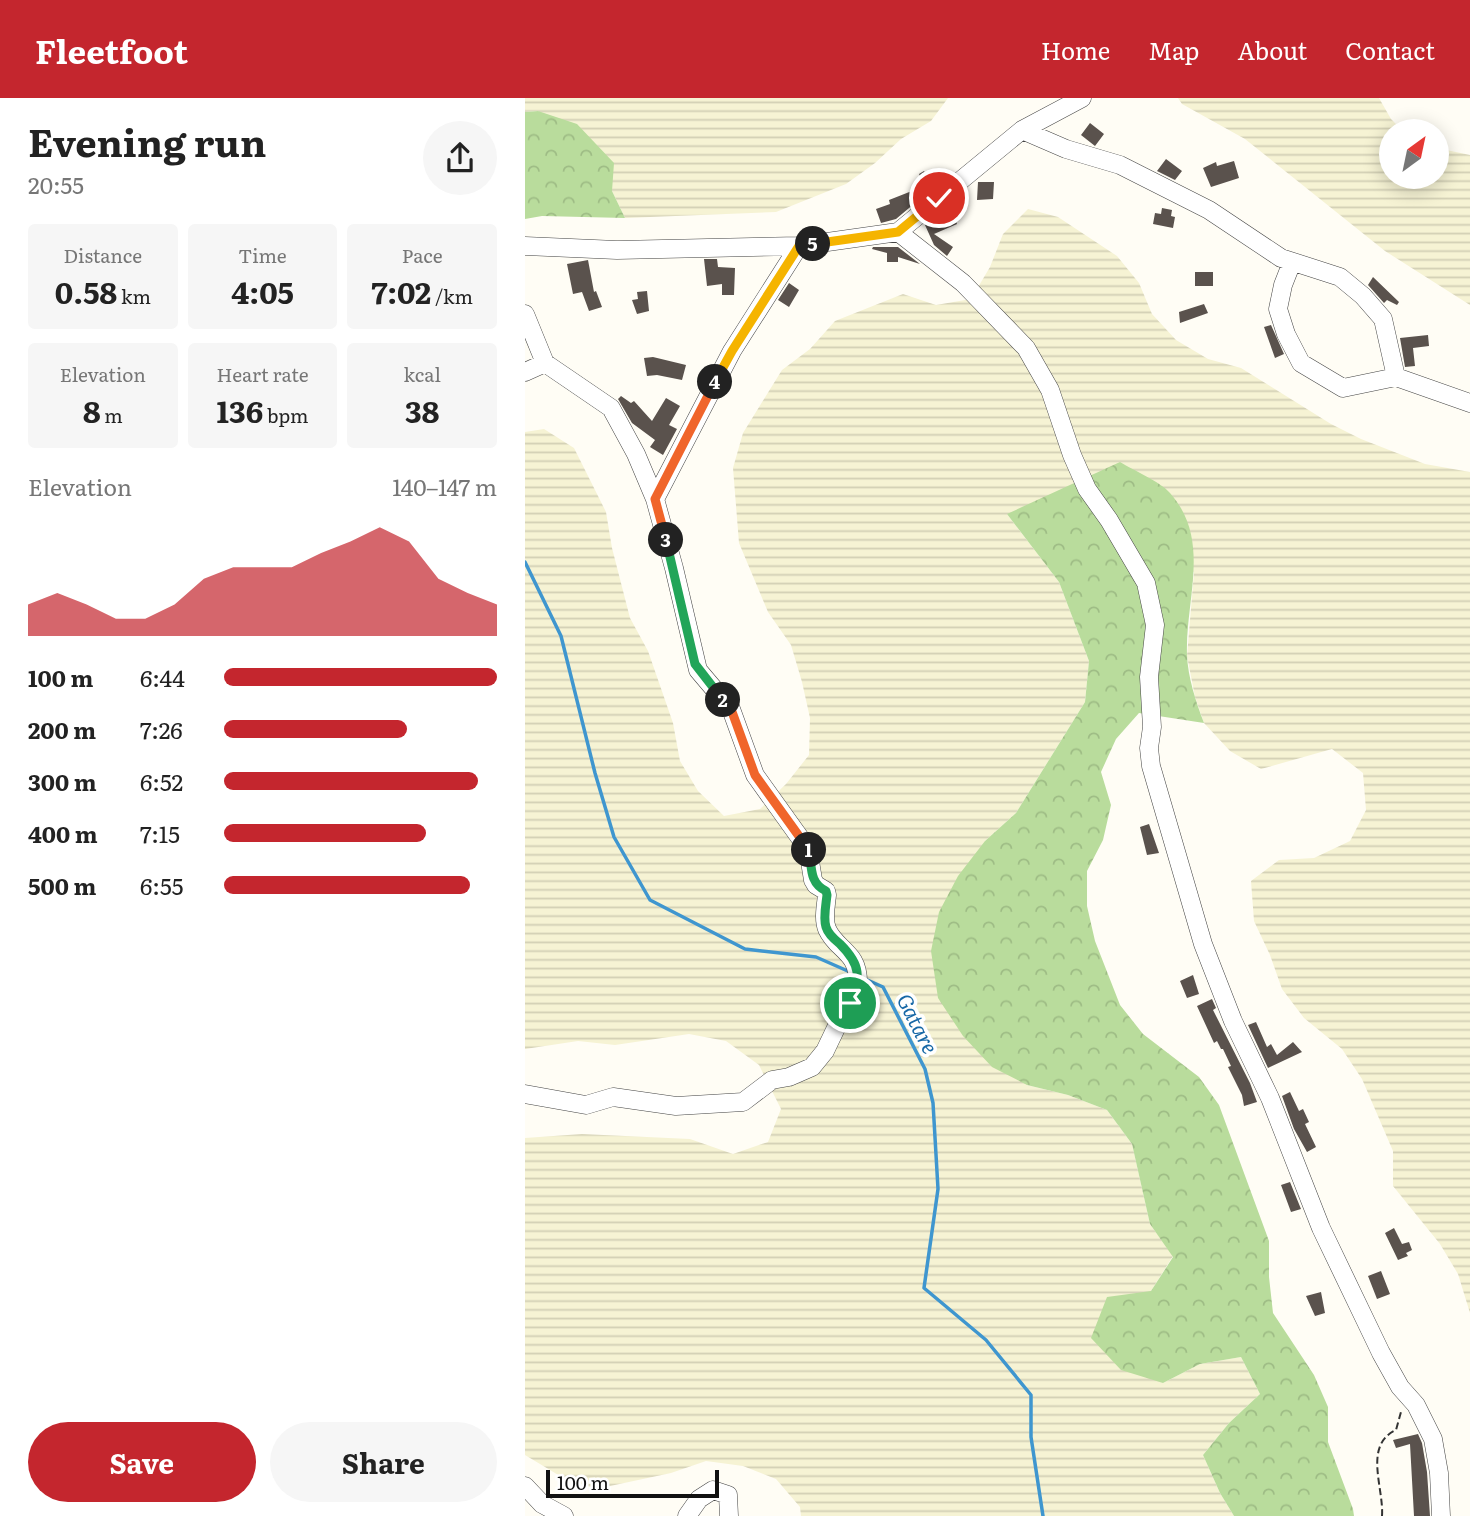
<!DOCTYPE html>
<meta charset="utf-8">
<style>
:root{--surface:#fff;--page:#f6f6f6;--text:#222;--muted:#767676;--accent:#c4262e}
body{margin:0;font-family:Literata,serif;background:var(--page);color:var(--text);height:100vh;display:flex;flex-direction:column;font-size:26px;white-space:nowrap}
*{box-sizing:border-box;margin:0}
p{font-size:23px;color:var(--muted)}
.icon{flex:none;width:38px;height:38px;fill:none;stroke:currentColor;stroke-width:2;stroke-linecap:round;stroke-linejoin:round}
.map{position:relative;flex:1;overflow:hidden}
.drawer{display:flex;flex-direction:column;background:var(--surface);width:525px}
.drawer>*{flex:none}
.needle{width:46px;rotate:33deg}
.tools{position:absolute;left:854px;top:21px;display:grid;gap:14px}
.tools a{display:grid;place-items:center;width:70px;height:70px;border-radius:50%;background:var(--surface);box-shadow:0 4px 18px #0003;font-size:35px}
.scale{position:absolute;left:21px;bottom:18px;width:173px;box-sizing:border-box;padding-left:7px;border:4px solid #111;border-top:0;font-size:19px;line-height:24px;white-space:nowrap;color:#111;-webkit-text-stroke:5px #fff;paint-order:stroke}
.pin{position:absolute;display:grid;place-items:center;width:60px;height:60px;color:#fff;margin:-30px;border:4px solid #fff;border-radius:50%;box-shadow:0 2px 7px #0007}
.km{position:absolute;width:35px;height:35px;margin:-18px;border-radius:50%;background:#222;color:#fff;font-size:19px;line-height:35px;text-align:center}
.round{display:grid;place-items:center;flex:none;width:74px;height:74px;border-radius:37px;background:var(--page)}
.headline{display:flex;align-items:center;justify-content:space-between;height:119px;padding:0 28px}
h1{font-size:38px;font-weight:700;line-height:52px}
.stats{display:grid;grid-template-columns:repeat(3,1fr);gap:10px;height:119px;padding:7px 28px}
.stats div{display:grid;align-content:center;border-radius:7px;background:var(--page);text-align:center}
.stats b{font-size:30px;font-weight:700}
.stats small{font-size:19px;font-weight:400}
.stats p{font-size:19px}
.chart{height:196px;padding:14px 28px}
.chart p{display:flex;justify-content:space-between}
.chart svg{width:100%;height:126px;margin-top:7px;fill:var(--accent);opacity:.7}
.primary-button{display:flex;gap:14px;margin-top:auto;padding:14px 28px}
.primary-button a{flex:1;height:80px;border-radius:42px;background:var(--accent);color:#fff;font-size:28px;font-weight:700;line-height:80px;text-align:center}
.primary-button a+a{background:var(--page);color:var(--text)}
ul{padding:0 28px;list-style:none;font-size:23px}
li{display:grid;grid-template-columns:112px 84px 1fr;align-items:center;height:52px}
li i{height:18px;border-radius:9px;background:var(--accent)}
header{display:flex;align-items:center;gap:42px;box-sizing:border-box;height:98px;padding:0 35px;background:var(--accent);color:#fff}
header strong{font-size:33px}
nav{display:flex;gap:38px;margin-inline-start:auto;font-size:24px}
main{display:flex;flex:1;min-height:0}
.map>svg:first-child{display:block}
.farmland{fill:url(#farmland-rules)}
.forest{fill:url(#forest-crowns)}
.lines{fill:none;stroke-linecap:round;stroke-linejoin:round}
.stream{stroke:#3f96cf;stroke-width:3.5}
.building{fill:#5a524d}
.minor-casing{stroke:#444;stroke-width:19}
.path{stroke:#333;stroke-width:2;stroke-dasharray:7 3.5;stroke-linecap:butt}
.minor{stroke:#fff;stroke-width:18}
.split-1-casing{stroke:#fff;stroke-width:14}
.split-2-casing{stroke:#fff;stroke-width:14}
.split-3-casing{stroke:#fff;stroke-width:14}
.split-4-casing{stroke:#fff;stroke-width:14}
.split-5-casing{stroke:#fff;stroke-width:14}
.split-6-casing{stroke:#fff;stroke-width:14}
.split-1{stroke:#22a559;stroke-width:9}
.split-2{stroke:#f0652b;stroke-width:9}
.split-3{stroke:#22a559;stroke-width:9}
.split-4{stroke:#f0652b;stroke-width:9}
.split-5{stroke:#f5b400;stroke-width:9}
.split-6{stroke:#f5b400;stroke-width:9}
.labels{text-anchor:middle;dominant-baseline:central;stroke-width:7;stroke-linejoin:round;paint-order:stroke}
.water-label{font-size:21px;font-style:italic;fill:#1768a6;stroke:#fff}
</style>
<header>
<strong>Fleetfoot</strong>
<nav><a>Home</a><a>Map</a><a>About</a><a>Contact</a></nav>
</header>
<main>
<section class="drawer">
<div class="headline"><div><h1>Evening run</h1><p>20:55</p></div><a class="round"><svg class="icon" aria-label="share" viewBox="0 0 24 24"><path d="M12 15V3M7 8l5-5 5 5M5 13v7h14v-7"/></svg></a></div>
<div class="stats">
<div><p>Distance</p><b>0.58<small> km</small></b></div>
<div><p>Time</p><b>4:05</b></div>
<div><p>Pace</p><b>7:02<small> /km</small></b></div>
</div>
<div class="stats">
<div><p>Elevation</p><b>8<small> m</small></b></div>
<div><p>Heart rate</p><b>136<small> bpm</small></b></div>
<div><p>kcal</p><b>38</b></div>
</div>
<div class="chart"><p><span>Elevation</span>140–147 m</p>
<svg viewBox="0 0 160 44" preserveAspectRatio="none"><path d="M0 44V33L10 29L20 33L30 38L40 38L50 33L60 24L70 20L80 20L90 20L100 15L110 11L120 6L130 11L140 24L150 29L160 33V44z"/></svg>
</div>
<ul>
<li><b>100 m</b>6:44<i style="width:100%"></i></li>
<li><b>200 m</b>7:26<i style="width:67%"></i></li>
<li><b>300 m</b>6:52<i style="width:93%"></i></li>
<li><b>400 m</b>7:15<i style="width:74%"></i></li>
<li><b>500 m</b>6:55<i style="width:90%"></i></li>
</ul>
<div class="primary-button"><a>Save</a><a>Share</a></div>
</section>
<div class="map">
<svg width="945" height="1418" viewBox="0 0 945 1418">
<defs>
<pattern id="farmland-rules" width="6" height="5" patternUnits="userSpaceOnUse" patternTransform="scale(1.75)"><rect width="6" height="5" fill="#f6f3d4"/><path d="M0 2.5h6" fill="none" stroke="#d2cfb5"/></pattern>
<pattern id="forest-crowns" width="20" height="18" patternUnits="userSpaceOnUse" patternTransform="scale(1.75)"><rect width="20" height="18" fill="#b9dc9c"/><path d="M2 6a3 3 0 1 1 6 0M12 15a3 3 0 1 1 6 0" fill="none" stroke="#9ebc85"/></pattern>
</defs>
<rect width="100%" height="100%" fill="#fffdf5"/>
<path class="farmland" d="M 0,0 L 423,0 L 406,23 L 376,41 L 350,65 L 321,86 L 251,114 L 100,120 L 87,93 L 13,13 L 0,14 Z
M 653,0 L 854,0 L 866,21 L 878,33 L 866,33 L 866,79 L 912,79 L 912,50 L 945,57 L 945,207 L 860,153 L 720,41 L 657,6 Z
M 503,111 L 533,119 L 592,158 L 614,185 L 627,216 L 651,242 L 683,261 L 716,270 L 806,326 L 836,341 L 900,366 L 945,374 L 945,1215 L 933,1176 L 915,1146 L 868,1088 L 868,1053 L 837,981 L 817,951 L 779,920 L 757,891 L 745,857 L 729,823 L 726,783 L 754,762 L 789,760 L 825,743 L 841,712 L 838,675 L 807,651 L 736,671 L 705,653 L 679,625 L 670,599 L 662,558 L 669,474 L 482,416 L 534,484 L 564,563 L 560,604 L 491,715 L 460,743 L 502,987 L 543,997 L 582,1012 L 607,1046 L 625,1126 L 648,1158 L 626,1193 L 638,1285 L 675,1266 L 716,1259 L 735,1296 L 704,1325 L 678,1357 L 695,1395 L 709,1418 L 276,1418 L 275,1409 L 251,1381 L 218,1368 L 181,1363 L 146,1375 L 71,1391 L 35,1378 L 0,1357 L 0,1040 L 57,1036 L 165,1041 L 208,1056 L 243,1044 L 256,1011 L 234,967 L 201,943 L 164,936 L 90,947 L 53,943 L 0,951 L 0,334 L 19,331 L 49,350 L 81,414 L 87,450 L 105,520 L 123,553 L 148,625 L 155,663 L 173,693 L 199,718 L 235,711 L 261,686 L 284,657 L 285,620 L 277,584 L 266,547 L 243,514 L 214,445 L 208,370 L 218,335 L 257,272 L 285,251 L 310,223 L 378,196 L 411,207 L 446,201 L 465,169 L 478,136 Z"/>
<path class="forest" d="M 13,13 L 52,26 L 89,65 L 87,93 L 100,120 L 17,118 L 0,121 L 0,14 Z
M 595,364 C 608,372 636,384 645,395 C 687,442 660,502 662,557 C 663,580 671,604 679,625 L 614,615 L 591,641 L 576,674 L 586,707 L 578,742 L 562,773 L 562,808 L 570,843 L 595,907 L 618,936 L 674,979 L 694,1007 L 744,1143 L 744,1179 L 748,1215 L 789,1277 L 803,1309 L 803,1344 L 828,1411 L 829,1418 L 709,1418 L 695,1395 L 678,1357 L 704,1325 L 735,1296 L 716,1259 L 675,1266 L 638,1285 L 596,1272 L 566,1240 L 582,1199 L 626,1193 L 648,1159 L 625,1126 L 607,1046 L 582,1012 L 543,997 L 502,987 L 467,969 L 438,938 L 413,900 L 406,853 L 414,814 L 433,778 L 460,743 L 491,715 L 560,604 L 564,563 L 534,484 L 482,416 Z"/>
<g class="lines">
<path class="stream" d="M 0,464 L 36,538 L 70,675 L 89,739 L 125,802 L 220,851 L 291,859 L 325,874
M 338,880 L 358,889 L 400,971 L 408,1005 L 413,1091 L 399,1190 L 461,1242 L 506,1297 L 506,1339 L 518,1418"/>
</g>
<path class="building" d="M 565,25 L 579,36 L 570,48 L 556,37 Z
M 641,61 L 657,73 L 650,82 L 632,73 Z
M 709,63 L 714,80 L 686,89 L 678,70 L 691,64 L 692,68 Z
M 399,73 L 409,89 L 371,121 L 356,125 L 351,111 L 365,106 L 364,102 L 397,89 L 395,87 L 398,85 L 394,76 Z
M 453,84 L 469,84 L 468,101 L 452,102 Z
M 425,110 L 432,126 L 409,136 L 428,149 L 422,158 L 409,147 L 400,127 L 413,119 L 412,117 L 416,113 Z
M 637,110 L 647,112 L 646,118 L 650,119 L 648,130 L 628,126 L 630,115 L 636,116 Z
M 348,149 L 373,149 L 395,166 L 373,159 L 373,164 L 362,164 L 362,155 L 347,151 Z
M 179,161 L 192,161 L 193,169 L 210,170 L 209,197 L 197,197 L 197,186 L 182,188 Z
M 63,162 L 69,194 L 71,193 L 77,209 L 64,213 L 57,194 L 48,196 L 42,166 Z
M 670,174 L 688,174 L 688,188 L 670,188 Z
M 848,179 L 874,204 L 872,207 L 862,202 L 859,205 L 843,187 Z
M 264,185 L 274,192 L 264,209 L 253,202 Z
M 122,193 L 124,213 L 112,216 L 107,202 L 113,201 L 112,194 Z
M 679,206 L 683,215 L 655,225 L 654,214 Z
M 746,227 L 759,256 L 750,260 L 739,229 Z
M 903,237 L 904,248 L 888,250 L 890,268 L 880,269 L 875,240 Z
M 128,259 L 161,267 L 157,282 L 132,277 L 122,278 L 119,260 Z
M 96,298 L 106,305 L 109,303 L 127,323 L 141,300 L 155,308 L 144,327 L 152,331 L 138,357 L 125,349 L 130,342 L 107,325 L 93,301 Z
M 624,726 L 634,755 L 622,757 L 615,729 Z
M 668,877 L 674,896 L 662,900 L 655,883 Z
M 687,901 L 691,910 L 688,912 L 725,985 L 732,1004 L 719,1008 L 717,997 L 703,969 L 706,968 L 698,951 L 696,951 L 692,943 L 689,945 L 672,908 Z
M 731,924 L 742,949 L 746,946 L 752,957 L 768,944 L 777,954 L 743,970 L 723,927 Z
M 765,994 L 774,1013 L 778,1011 L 784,1024 L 780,1026 L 791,1049 L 782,1054 L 769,1031 L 757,998 Z
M 765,1084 L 776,1111 L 766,1114 L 756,1087 Z
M 869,1130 L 877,1146 L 884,1144 L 887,1152 L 881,1155 L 883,1158 L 873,1162 L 860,1135 Z
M 856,1173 L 865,1196 L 852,1201 L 843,1178 Z
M 796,1194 L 800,1215 L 790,1218 L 781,1198 Z
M 893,1336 L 897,1345 L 902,1374 L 905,1418 L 889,1418 L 885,1346 L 871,1350 L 868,1342 Z"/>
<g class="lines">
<g class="minor-casing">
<path id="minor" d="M 497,32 L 541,51 L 595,67 L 684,112 L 756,160 L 815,179 L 838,198 L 858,221 L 871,279
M 373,134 L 438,185 L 501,250 L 525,292 L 547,357 L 562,391 L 584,422 L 621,485 L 630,527 L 624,579 L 627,629 L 624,650 L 626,668 L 678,846 L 708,923 L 745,1000 L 796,1130 L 856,1255 L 875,1289 L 891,1307 L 908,1341 L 914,1375 L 916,1418
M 0,148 L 92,152 L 274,148 L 373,134 L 497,32 L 557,0
M 767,164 L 758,187 L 753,211 L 761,236 L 776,265 L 818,290 L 871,279 L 945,305
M 0,216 L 20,265 L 86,310 L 111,356 L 130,401
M 0,274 L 20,265
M 0,996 L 61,1007 L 88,999 L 151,1008 L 218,1004 L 247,982 L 264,979 L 287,969 L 300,953 L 333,884 C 333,853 312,853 302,831 C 298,821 301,807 302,797 L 301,793 L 291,787 L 288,782 L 283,751 L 230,677 L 206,611 L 173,572 L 149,470 L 130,401 L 207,253 L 274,148
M 0,1388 L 17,1406 L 39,1418
M 162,1418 L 174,1401 L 188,1392 L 203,1397 L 204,1418"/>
</g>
<path class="path" d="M 857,1418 C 859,1390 838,1347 871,1332 L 876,1314"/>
<use href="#minor" class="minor"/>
</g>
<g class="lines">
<g class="split-1-casing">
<path id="split-1" d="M 284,752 C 287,769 284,785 301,793 L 302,797 C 301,807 298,820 301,829 C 303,836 310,842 315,846 C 337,868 335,879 325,905"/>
</g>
<g class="split-2-casing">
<path id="split-2" d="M 198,602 L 206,611 L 230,677 L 284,752"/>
</g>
<g class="split-3-casing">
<path id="split-3" d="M 141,442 L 170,566 L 198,602"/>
</g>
<g class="split-4-casing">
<path id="split-4" d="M 141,442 L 130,401 L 190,284"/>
</g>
<g class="split-5-casing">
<path id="split-5" d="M 190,284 L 207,253 L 274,148 L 288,146"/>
</g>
<g class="split-6-casing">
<path id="split-6" d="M 288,146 L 373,134 L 414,100"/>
</g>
<use href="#split-1" class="split-1"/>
<use href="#split-2" class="split-2"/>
<use href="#split-3" class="split-3"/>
<use href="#split-4" class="split-4"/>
<use href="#split-5" class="split-5"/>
<use href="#split-6" class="split-6"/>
</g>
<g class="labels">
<g class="water-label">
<text transform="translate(394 925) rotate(63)">Gatare</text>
</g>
</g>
</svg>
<div class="tools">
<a><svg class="needle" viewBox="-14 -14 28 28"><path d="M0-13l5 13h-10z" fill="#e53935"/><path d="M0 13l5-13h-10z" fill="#767676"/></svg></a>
</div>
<div class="scale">100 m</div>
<div class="pin" style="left:325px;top:905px;background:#1e9e55"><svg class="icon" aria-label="arrive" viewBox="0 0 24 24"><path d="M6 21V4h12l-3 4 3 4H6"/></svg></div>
<div class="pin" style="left:414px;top:100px;background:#d93025"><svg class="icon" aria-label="check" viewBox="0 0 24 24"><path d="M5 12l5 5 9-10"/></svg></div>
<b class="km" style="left:284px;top:752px">1</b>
<b class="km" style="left:198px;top:602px">2</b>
<b class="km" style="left:141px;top:442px">3</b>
<b class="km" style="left:190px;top:284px">4</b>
<b class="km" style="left:288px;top:146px">5</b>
</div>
</main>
